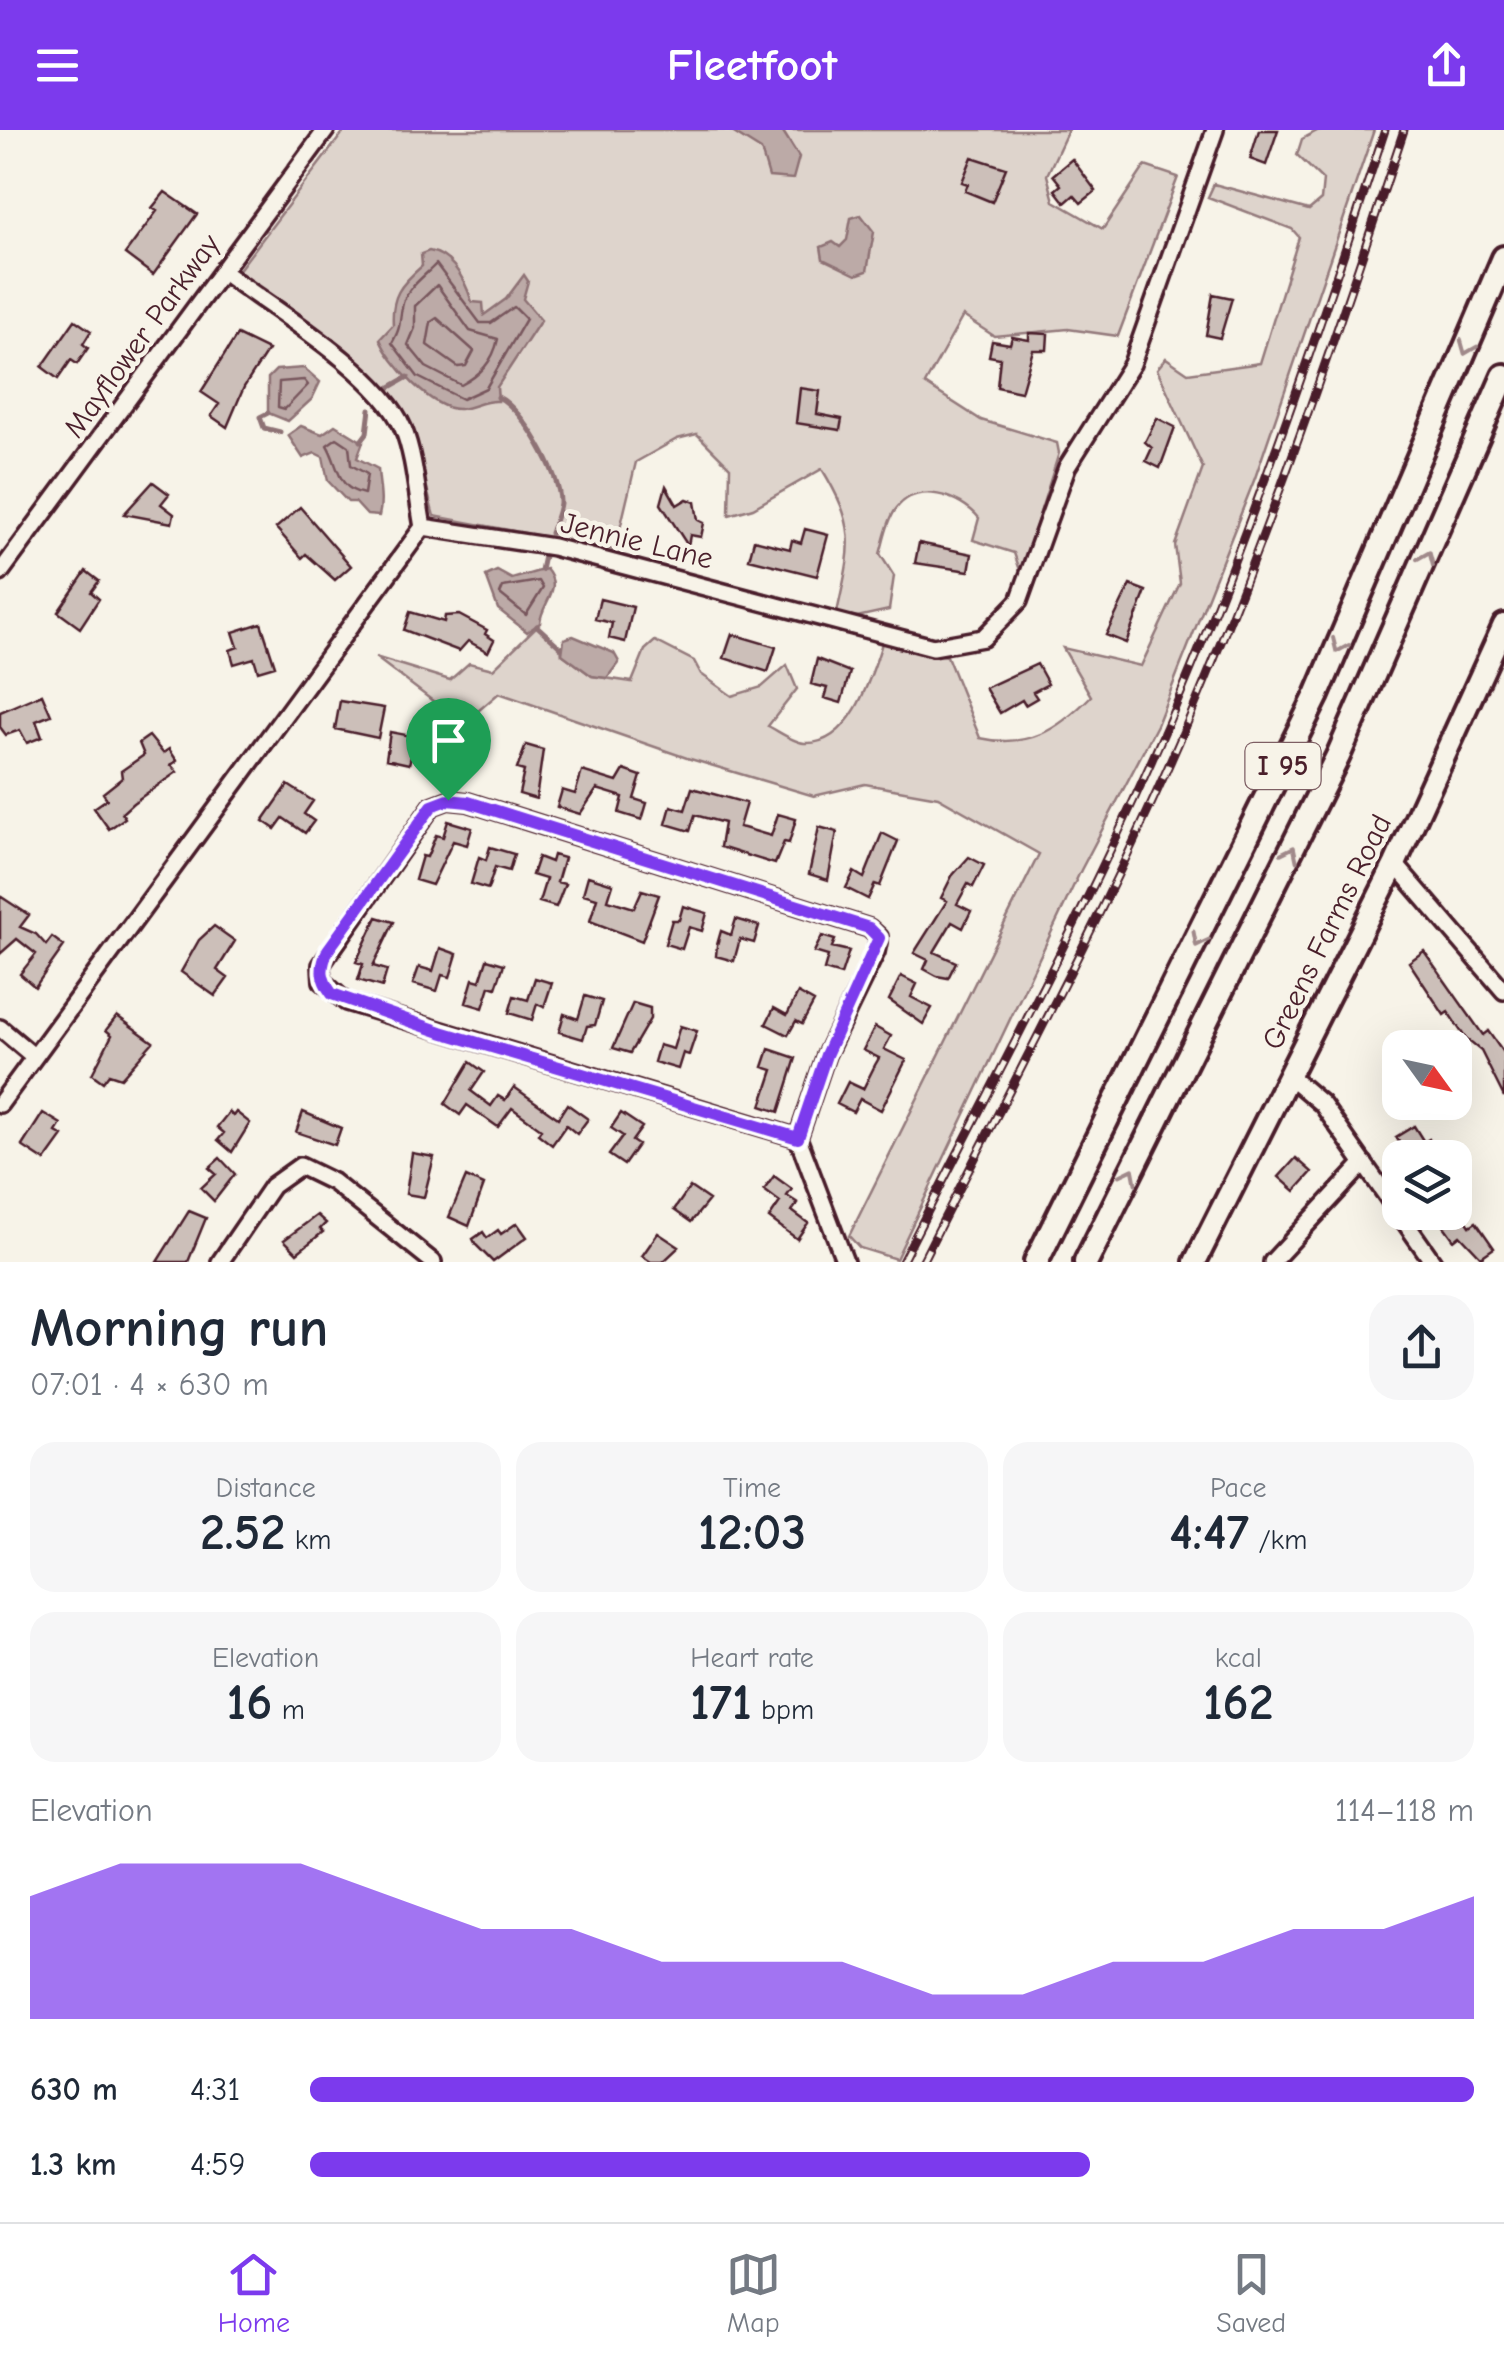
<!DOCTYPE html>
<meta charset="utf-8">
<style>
:root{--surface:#fff;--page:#f6f6f7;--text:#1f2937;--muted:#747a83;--line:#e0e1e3;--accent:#7c3aed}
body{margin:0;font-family:"Comic Neue",sans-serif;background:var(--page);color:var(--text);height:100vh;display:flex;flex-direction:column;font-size:38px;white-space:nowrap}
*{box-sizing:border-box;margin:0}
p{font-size:32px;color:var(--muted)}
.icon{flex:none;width:55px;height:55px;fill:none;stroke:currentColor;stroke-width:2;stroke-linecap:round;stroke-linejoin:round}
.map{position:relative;height:1132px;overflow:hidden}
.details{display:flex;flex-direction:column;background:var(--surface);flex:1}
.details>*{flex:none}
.needle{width:65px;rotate:123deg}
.controls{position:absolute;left:1382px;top:900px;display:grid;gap:20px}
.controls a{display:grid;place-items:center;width:90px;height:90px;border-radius:20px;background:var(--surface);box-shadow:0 10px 40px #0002;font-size:50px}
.pin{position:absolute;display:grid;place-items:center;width:85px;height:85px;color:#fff;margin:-102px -42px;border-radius:50% 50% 50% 0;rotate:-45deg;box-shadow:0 0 10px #0007}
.pin .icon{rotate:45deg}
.round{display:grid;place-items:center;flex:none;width:105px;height:105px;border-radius:30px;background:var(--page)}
.headline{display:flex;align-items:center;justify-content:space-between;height:170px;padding:0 30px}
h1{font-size:55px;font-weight:700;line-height:75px}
.stats{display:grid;grid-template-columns:repeat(3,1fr);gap:15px;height:170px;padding:10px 30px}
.stats div{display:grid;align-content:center;border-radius:25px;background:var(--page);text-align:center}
.stats b{font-size:50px;font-weight:700}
.stats small{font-size:28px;font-weight:400}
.stats p{font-size:28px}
.chart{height:280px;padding:20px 30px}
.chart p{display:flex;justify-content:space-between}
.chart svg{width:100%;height:180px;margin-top:10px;fill:var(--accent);opacity:.7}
ul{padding:0 30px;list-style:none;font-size:32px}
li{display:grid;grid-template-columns:160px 120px 1fr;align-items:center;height:75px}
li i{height:25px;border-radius:12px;background:var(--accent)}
header{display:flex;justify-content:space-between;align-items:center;height:130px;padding:0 30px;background:var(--accent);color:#fff;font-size:45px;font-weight:700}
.tabs{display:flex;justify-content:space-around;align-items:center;height:140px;border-top:2px solid var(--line);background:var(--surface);font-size:28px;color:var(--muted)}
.tabs a{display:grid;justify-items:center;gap:5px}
.tabs .active{color:var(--accent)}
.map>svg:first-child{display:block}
.green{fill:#ded4cc;stroke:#947a7c;stroke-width:2.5}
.water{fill:#bcaaa7;stroke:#8e7275;stroke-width:2.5}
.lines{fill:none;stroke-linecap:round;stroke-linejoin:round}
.shore{stroke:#78575d;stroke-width:2.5}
.stream{stroke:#8e7275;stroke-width:5}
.building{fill:#ccbfb9;stroke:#4a1f2b;stroke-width:2.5}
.minor-casing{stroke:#4a1f2b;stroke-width:22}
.major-casing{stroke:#4a1f2b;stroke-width:28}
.highway-casing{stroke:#4a1f2b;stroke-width:30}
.minor{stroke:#f7f3e8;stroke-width:15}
.major{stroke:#f7f3e8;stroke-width:20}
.highway{stroke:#f7f3e8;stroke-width:22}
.rail-casing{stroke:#4a1f2b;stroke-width:9}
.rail{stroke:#f7f3e8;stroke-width:5;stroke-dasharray:15;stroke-linecap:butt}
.oneway{stroke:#a0898a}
.route-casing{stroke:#fff;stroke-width:20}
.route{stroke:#7c3aed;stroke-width:12}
.labels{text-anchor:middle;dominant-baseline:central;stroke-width:9;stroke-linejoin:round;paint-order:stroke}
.shield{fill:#f7f3e8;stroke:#7e5f64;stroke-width:2.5}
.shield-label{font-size:28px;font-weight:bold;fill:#4a1f2b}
.street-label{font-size:30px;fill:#4a1f2b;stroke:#f7f3e8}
</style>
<header><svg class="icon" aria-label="menu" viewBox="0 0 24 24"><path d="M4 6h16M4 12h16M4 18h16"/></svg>Fleetfoot<svg class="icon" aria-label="share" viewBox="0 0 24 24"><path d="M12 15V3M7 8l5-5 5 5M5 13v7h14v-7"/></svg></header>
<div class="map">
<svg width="1504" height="1132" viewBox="0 0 1504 1132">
<rect width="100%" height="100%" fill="#f7f3e8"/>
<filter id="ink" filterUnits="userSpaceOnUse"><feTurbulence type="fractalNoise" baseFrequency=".01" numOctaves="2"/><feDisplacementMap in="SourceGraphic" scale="20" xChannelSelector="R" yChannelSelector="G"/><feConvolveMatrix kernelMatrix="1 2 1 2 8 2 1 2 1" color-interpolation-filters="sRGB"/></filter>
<g filter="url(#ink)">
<path class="green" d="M 345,0 L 1068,0 L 1047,45 L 1054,71 L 1103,99 L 1145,36 L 1178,47 L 1118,206 L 1068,199 L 994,206 L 963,186 L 925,254 L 981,290 L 1057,313 L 1059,323 L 1021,443 L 1014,423 L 973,410 L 979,388 C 960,365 916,351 896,379 C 887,391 884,411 880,424 L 894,446 L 889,480 L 857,487 L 837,483 C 851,417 859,400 822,339 L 753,378 L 729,385 L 730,337 L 697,304 L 677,309 L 636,332 L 615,420 L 434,386 C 425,357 421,316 406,290 C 368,225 296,185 238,141 Z
M 1319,0 L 1374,0 L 1255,348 L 1157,595 L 1081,740 L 896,1129 L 860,1118 L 849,1106 L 1039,724 L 938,667 L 865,654 L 814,666 L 687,628 L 499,563 L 463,594 L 375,527 L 450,550 L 469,533 L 493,539 L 537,496 L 561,518 L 562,524 L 592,546 L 632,552 L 645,520 L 655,511 L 694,531 L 701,544 L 732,566 L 762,557 L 787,535 L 797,559 L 768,596 C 778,601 793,612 804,613 C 851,616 871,547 882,513 L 947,526 L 980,608 C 1028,619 1058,600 1091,566 L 1063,518 L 1141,536 L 1180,453 L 1175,415 L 1203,338 L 1157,239 L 1166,228 L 1188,243 L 1260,233 L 1299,107 L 1292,99 L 1208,67 L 1214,54 L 1309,80 L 1321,70 L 1323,50 L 1297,25 L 1302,9 Z"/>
<path class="water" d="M 729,0 L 782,0 L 799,27 L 793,49 L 769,47 L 761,20 Z
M 861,85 L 874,102 L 867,141 L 856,145 L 823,129 L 821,117 L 833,112 L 840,117 L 847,110 L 851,88 Z
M 429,121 C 453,125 465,150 472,172 L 483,173 L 484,185 L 506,169 L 524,145 L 528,151 L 523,169 L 541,190 L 497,257 L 498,271 C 482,270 474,278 460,279 C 433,281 389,233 380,209 L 393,195 C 391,166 400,155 422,136 L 421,124 Z
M 304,238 L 320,252 L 312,269 L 288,291 L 268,283 L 268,248 L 276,240 Z
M 335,295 L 363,312 L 357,328 L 378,339 C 379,356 383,370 379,386 L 367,385 L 355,372 L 348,372 L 328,351 L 323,327 L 315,323 L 303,328 L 288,305 L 301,296 L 322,304 Z
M 546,439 C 564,459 541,473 540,493 L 527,502 L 498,479 L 486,446 L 497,441 L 512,449 Z
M 573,506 L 614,523 L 619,532 L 607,548 L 592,546 L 562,524 L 564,509 Z"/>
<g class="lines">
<path class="shore" d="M 436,134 L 480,193 L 491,193 L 514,177 L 526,189 L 486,258 L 462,269 L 418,247 L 392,213 C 403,194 398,192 403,173 C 407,158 427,144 436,134 Z
M 437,155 L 470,201 L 498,209 C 493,232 480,245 461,255 L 426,237 L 408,215 L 415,198 L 415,176 Z
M 437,188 L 474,221 L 466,236 L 458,237 L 427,215 L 431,192 Z
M 304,250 L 308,255 L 285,279 L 278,277 L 279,252 Z
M 337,308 L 349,316 L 351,335 L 367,344 L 364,364 C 336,359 339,335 327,315 Z
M 539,451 L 543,458 L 526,485 L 500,464 L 503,457 Z"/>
<path class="stream" d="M 387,259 L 408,247
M 498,267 C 523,279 561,345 560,373 C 559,382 554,394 551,403
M 268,283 L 260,287 L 264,298 L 280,302
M 361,311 L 367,303 L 370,279
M 541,440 L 544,426
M 537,496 L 561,518"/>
</g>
<path class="building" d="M 1259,0 L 1278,0 L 1266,35 L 1250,29 Z
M 972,27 L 1006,38 L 992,72 L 965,61 L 968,54 L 962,52 Z
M 1072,29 L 1096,61 L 1081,73 L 1074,65 L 1065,73 L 1055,60 L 1061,55 L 1053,45 Z
M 165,62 L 197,84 L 153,145 L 125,124 L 157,81 L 152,78 Z
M 1213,164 L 1232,168 L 1220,208 L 1206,205 Z
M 75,190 L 91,201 L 83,214 L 88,218 L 77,234 L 71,230 L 58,249 L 42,237 Z
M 1029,203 L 1048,204 L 1047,220 L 1033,220 L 1021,262 L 997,257 L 1000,228 L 989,226 L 992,211 L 1010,214 L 1012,207 L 1029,210 Z
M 237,205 L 268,220 L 244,257 L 227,297 L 211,286 L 219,274 L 201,262 Z
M 800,258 L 820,261 L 817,284 L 842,289 L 840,300 L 796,293 Z
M 1157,288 L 1175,297 L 1160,338 L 1146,331 L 1152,318 L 1145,312 Z
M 153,352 L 169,364 L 161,374 L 174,384 L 172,393 L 124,384 Z
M 666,356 L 677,375 L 687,369 L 695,372 L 698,390 L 704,393 L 701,407 L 690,405 L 688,416 L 661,374 Z
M 300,377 L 351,436 L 335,450 L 306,424 L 302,428 L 276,398 Z
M 805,399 L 828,405 L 817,446 L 749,429 L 754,410 L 790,419 L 792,410 L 801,413 Z
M 919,413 L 972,424 L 969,441 L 915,433 Z
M 86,441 L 99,451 L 91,462 L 99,469 L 80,498 L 58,482 Z
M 1130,455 L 1146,461 L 1126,513 L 1106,505 Z
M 600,469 L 633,477 L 625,512 L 609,508 L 612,493 L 595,489 Z
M 410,482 L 444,492 L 445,486 L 459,485 L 487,500 L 485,504 L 494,510 L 488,522 L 468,511 L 459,521 L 404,500 Z
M 261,493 L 275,536 L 258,541 L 254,528 L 234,534 L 230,520 L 238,517 L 233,502 Z
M 732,504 L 776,517 L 768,542 L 724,528 Z
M 817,529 L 850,542 L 841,573 L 824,568 L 827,558 L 811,554 Z
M 1037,534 L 1048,554 L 1033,562 L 1037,568 L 1025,575 L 1022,570 L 1000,583 L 985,558 Z
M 42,564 L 51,585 L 36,591 L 42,607 L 27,613 L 20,600 L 6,605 L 0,597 L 0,582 Z
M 340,571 L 384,578 L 378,608 L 335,599 Z
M 390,602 L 416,607 L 409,634 L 386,629 Z
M 149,606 L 163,623 L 169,619 L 177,631 L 171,635 L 177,642 L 133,673 L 122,683 L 125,688 L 109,699 L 94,678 L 107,669 L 103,663 L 122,648 L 121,641 L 144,625 L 139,613 Z
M 526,615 L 543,620 L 536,669 L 519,664 L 524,641 L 517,639 Z
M 624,640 L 641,646 L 634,669 L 647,673 L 642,690 L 619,683 L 623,667 L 597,659 L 580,684 L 557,677 L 562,660 L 575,664 L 582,641 L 617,652 Z
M 288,655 L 313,671 L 304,684 L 314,691 L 305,703 L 283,688 L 275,699 L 263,691 Z
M 692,658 L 746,673 L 739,697 L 744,698 L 771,706 L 778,684 L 796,689 L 789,713 L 784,712 L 775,734 L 720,717 L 724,693 L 695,685 L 690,701 L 666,694 L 671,676 L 685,680 Z
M 448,691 L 472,698 L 467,715 L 453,711 L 432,755 L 415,750 L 422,726 L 427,727 L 436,705 L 443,707 Z
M 819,697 L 837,702 L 828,750 L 809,744 Z
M 882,703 L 898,711 L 880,756 L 875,754 L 868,769 L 846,758 L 854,742 L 864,748 Z
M 490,717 L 514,724 L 509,741 L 495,737 L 488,759 L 471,754 L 479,727 L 486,730 Z
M 553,725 L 564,728 L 557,752 L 565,754 L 556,777 L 539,772 L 546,749 L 532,745 L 538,727 L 551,732 Z
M 969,727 L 984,735 L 973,757 L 968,754 L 957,774 L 971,781 L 963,798 L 952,792 L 934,822 L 956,832 L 948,848 L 937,846 L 924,839 L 928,830 L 914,823 L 947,771 L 941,768 L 952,746 Z
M 588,746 L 613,754 L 608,770 L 634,778 L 642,760 L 659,765 L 642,811 L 590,791 L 597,768 L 583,764 Z
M 0,766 L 29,785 L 20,797 L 36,804 L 46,815 L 52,807 L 64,816 L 35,857 L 20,844 L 36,824 L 17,809 L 0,824 Z
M 683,776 L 707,783 L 702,801 L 689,797 L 682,819 L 665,814 L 672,790 L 679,790 Z
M 377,787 L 394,792 L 373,836 L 387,840 L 382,857 L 358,850 L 363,834 L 356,832 Z
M 736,789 L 759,796 L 754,813 L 740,809 L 734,831 L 716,826 L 717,815 L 721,801 L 731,805 Z
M 214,796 L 235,811 L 217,840 L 228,848 L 215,866 L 181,842 L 199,810 Z
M 822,806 L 835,810 L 832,817 L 849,821 L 841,845 L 824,840 L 828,826 L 814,822 Z
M 440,818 L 457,824 L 450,847 L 442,845 L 437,861 L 413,854 L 419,837 L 433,841 Z
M 1424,821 L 1483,905 L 1488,901 L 1504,924 L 1504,967 L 1481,921 L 1466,909 L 1448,882 L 1444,885 L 1409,832 Z
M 487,829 L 504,834 L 496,858 L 490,856 L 483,878 L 466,873 L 473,849 L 480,851 Z
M 901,846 L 917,854 L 911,867 L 932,878 L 923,894 L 889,870 Z
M 535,848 L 552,853 L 544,877 L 537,874 L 532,890 L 509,883 L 514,866 L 528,870 Z
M 798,863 L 814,872 L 802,894 L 796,891 L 788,905 L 766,894 L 774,878 L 787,885 Z
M 585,866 L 602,871 L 595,895 L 587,896 L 583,909 L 559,902 L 564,884 L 578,889 Z
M 633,873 L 650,878 L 650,889 L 630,923 L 613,918 Z
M 117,886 L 153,912 L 121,948 L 109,944 L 103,952 L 92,944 L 112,905 L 106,900 Z
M 680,896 L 697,901 L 689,925 L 683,923 L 678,939 L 654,932 L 659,915 L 673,919 Z
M 875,897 L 891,906 L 884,919 L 906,930 L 881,980 L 860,969 L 853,982 L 837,974 L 848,952 L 863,959 L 875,935 L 879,928 L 863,920 Z
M 769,919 L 796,928 L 779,982 L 761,976 L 773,940 L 763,937 Z
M 470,932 L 484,942 L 471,961 L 491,976 L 498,966 L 505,970 L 514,957 L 558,988 L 567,974 L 588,989 L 577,1004 L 566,995 L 552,1015 L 538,1004 L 541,999 L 512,978 L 498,997 L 467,975 L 460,985 L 445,974 Z
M 229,982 L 233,986 L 236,982 L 250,993 L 232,1022 L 218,1010 L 224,1003 L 217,997 Z
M 303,982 L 341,998 L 335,1015 L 296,1002 Z
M 43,983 L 61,994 L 56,1002 L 63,1006 L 45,1031 L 22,1016 Z
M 621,983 L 642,997 L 632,1011 L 638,1015 L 624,1035 L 609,1025 L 623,1006 L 611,998 Z
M 1414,996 L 1424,1012 L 1429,1009 L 1438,1028 L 1409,1028 L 1396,1007 Z
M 412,1023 L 434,1027 L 424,1067 L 406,1064 Z
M 220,1028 L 235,1044 L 214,1071 L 201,1058 L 216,1044 L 209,1038 Z
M 1296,1028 L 1312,1042 L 1295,1061 L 1279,1047 Z
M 774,1046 L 792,1059 L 787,1066 L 798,1073 L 792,1081 L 808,1093 L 797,1109 L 769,1088 L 780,1072 L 764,1060 Z
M 466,1047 L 484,1055 L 469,1096 L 449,1087 Z
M 690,1057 L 709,1070 L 691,1092 L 674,1080 Z
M 189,1081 L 206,1088 L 188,1132 L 157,1132 Z
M 1462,1084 L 1470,1096 L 1476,1092 L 1494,1118 L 1481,1127 L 1460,1105 L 1454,1110 L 1444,1096 Z
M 317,1085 L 326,1093 L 320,1099 L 323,1102 L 297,1123 L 284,1110 Z
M 517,1093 L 527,1107 L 493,1132 L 476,1115 L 473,1109 L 483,1102 L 487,1108 L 498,1100 L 501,1104 Z
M 658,1103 L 679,1117 L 663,1132 L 651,1132 L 642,1126 Z"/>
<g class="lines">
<g class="minor-casing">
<path id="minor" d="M 223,142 C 272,178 380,243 403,298 C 415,327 417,366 423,397
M 0,443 L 326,0
M 1395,734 L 1504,861
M 0,898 L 32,925
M 1289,946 L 1322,974 L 1433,1132
M 0,974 L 423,397 L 553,417 L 933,517 L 983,508 L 1019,471 L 1067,337 L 1132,234 L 1215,0
M 798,1008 L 346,872 L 322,851 L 321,835 L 432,676 L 448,670 L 468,672 L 869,798 L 879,807 L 876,822 L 826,925 L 798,1008 L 845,1132
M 220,1132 L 272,1056 L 300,1036 L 333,1052 L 433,1132
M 1272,1132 L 1364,1033"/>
</g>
<g class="major-casing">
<path id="major" d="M 1195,1132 L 1395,734 L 1504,495"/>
</g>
<g class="highway-casing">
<path id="highway" d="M 1036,1132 L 1317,565 L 1504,128
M 1086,1132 L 1338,626 L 1504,246"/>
</g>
<use href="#minor" class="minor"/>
<use href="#major" class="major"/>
<use href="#highway" class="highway"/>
<g class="rail-casing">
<path id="rail" d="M 902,1132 C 995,948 1095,765 1176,575 C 1256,387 1321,194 1385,0
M 922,1132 C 1014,950 1112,770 1192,582 C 1273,392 1339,197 1404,0"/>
</g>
<use href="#rail" class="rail"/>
</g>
<defs><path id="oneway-chevron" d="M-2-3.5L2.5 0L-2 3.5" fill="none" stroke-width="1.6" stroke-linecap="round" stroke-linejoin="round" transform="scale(2.5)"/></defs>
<g class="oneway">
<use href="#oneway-chevron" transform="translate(1467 218) rotate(112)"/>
<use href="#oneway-chevron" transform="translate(1427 428) rotate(-67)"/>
<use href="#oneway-chevron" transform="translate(1339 516) rotate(114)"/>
<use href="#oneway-chevron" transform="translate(1291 723) rotate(-64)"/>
<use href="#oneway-chevron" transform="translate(1199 810) rotate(117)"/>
<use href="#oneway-chevron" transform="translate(1130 1045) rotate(-63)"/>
</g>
</g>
<g class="lines" filter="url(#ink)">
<g class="route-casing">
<path id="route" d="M 448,670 L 468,672 L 869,798 L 879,808 L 826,925 L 798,1008 L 441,902 L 332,864 C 320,848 320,838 328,820 L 432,676 Z"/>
</g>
<use href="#route" class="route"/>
</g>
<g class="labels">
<rect class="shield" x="1245.5" y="613" width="75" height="46" rx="8"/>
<g class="shield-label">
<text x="1283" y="636">I 95</text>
</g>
<g class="street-label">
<text transform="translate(142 206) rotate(-54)">Mayflower Parkway</text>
<text transform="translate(637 411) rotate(14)">Jennie Lane</text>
<text transform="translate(1327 802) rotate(-64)">Greens Farms Road</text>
</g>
</g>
</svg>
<div class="controls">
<a><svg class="needle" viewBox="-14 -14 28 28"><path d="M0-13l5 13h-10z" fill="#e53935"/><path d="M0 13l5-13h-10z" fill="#747a83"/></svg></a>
<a><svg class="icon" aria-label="layers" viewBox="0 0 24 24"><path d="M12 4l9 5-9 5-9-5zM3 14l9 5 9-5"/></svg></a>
</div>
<div class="pin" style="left:448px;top:670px;background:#1e9e55"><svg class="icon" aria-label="arrive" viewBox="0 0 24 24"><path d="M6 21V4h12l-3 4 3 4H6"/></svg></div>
</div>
<section class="details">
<div class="headline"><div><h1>Morning run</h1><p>07:01 · 4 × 630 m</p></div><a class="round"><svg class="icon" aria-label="share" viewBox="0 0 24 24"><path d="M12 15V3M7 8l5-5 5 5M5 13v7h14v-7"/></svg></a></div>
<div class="stats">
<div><p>Distance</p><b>2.52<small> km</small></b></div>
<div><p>Time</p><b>12:03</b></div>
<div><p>Pace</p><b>4:47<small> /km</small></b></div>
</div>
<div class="stats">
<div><p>Elevation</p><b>16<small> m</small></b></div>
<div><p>Heart rate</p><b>171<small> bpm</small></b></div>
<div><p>kcal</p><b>162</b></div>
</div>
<div class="chart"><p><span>Elevation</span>114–118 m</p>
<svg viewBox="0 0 160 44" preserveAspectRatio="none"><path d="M0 44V14L10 6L20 6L30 6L40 14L50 22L60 22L70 30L80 30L90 30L100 38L110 38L120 30L130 30L140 22L150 22L160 14V44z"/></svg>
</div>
<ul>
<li><b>630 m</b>4:31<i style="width:100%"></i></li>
<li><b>1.3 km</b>4:59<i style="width:67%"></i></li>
</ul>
</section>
<nav class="tabs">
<a class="active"><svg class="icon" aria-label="home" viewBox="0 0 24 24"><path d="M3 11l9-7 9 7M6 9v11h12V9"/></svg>Home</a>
<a><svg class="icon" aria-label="map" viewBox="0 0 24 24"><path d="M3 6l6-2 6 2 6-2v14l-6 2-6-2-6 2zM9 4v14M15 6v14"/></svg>Map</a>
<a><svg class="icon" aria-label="saved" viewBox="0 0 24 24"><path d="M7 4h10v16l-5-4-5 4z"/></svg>Saved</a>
</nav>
